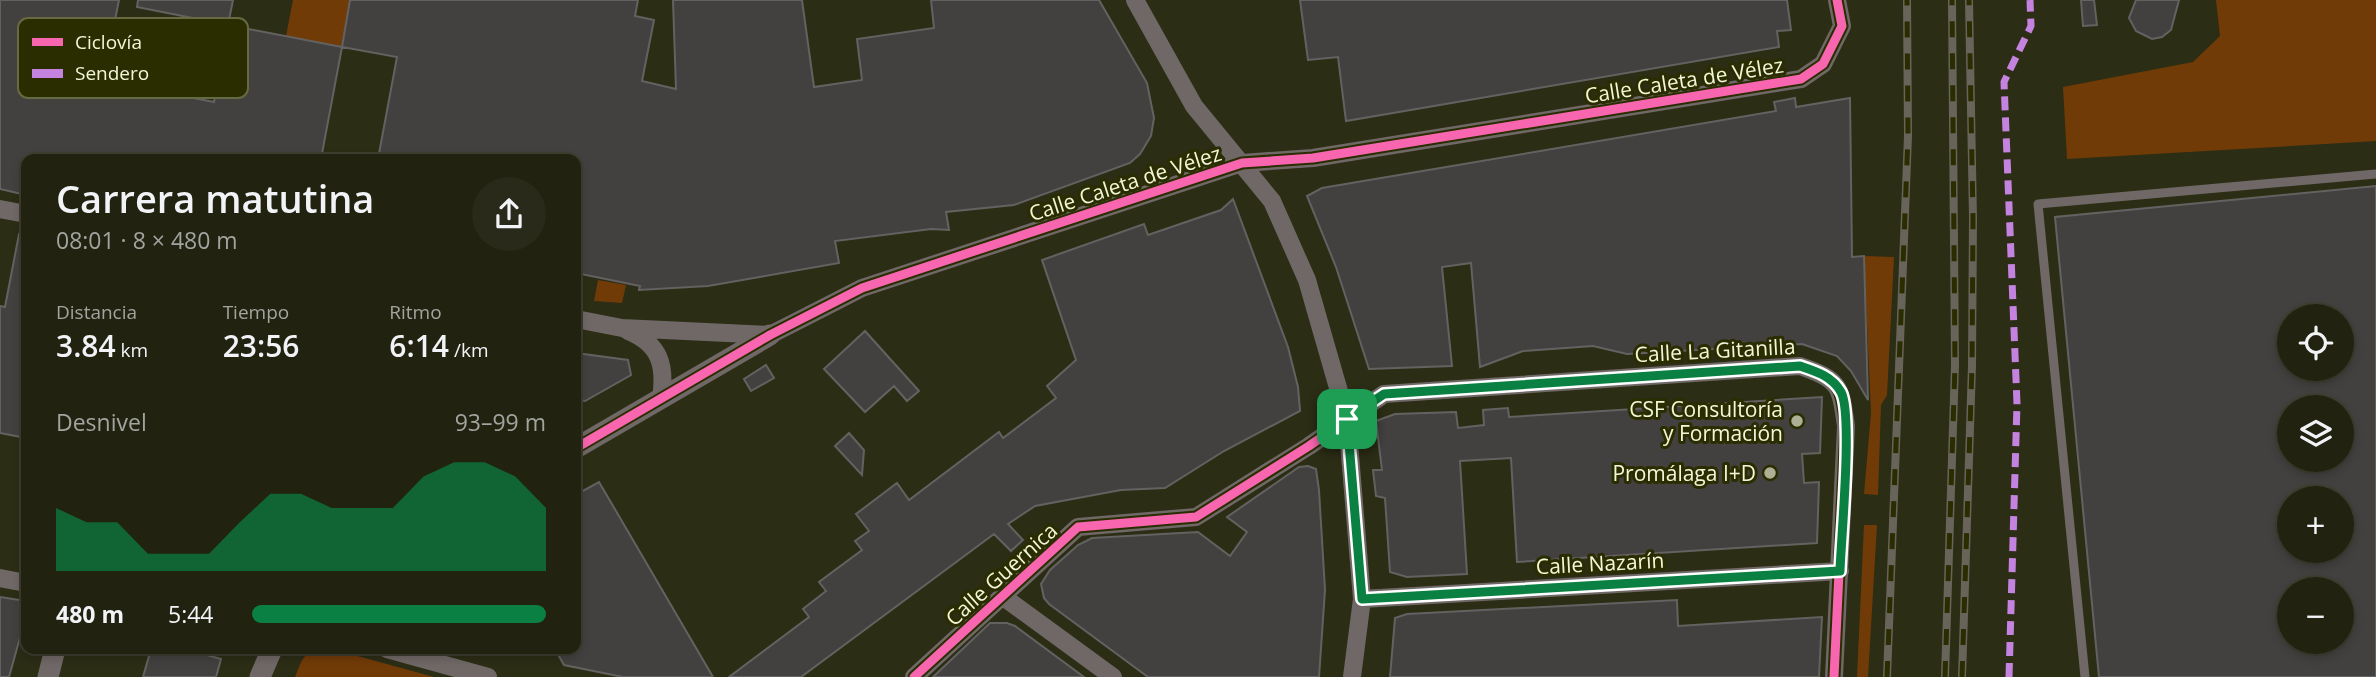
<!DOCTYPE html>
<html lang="es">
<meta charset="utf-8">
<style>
:root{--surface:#212210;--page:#292a19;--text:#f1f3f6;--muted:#a2a49f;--line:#3e3f30;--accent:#0b8043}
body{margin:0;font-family:"Open Sans",sans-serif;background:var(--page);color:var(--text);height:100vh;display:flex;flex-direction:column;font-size:26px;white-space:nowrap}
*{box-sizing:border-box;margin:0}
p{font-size:23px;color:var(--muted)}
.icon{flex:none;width:38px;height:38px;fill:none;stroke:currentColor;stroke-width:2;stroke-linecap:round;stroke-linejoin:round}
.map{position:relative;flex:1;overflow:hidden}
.drawer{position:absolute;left:21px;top:154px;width:560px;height:500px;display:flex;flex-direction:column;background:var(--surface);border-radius:14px;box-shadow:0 4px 10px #0003,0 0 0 2px var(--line)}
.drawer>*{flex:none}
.fabs{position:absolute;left:2277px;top:304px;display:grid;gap:14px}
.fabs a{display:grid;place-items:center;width:77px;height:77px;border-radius:50%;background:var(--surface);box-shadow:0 4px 10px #0003,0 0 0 2px var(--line);font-size:35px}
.pin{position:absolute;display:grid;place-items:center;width:60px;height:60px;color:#fff;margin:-30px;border-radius:14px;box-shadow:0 4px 10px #0006}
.round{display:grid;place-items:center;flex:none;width:74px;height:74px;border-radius:37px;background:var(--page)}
.summary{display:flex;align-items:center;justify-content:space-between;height:119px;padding:0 35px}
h1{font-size:38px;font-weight:600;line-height:52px}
.figures{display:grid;grid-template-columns:repeat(3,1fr);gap:10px;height:119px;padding:7px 35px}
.figures div{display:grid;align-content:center}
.figures b{font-size:30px;font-weight:600}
.figures small{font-size:19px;font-weight:400}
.figures p{font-size:19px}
.chart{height:196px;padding:14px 35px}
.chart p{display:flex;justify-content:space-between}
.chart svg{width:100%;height:126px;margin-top:7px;fill:var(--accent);opacity:.7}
ul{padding:0 35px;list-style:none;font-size:23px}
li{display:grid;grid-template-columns:112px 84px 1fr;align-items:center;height:52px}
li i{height:18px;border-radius:9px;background:var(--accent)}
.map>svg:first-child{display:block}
.green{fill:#713b08}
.building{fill:#43413f;stroke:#636261;stroke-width:2;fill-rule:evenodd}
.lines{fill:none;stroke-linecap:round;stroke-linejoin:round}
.service{stroke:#706867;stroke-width:9}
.minor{stroke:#706867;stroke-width:18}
.tertiary{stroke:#706867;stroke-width:21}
.rail-casing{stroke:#68645a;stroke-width:8}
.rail{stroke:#2a2d00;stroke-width:5;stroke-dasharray:16;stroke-linecap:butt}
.quiet{stroke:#c483df;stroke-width:7;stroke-dasharray:14 7;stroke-linecap:butt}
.cycleway-casing{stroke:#2a2d00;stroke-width:13}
.cycleway{stroke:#f766af;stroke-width:9}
.route-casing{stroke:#fff;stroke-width:14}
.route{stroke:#0b8043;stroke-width:9}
.poi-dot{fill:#adb094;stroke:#2a2d00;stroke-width:2.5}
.labels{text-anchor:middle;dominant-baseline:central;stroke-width:6;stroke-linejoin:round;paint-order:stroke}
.street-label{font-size:21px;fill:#f3f7d9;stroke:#2a2d00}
.poi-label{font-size:21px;fill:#f3f7d9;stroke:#2a2d00;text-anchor:end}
.key{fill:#2a2d00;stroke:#666a41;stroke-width:2}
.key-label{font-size:19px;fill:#f3f7d9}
</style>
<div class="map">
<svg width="2376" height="677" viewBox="0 0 2376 677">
<rect width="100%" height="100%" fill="#2c2d15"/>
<path class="green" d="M 293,0 L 350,0 L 342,47 L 286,36 Z
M 2216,0 L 2376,0 L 2376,141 L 2067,159 L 2063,87 L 2193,62 L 2220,36 Z
M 1864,256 L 1894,257 L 1887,395 L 1881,405 L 1878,495 L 1864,494 L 1871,413 Z
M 598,280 L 626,285 L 622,303 L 594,301 Z
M 1864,525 L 1877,525 L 1868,677 L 1857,677 Z
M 310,649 L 332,649 L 434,677 L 295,677 L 301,662 Z"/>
<path class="building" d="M 0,0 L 119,0 L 103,80 L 214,102 L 228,25 L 342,47 L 321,159 L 26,159 L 26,195 L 0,189 Z
M 138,0 L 233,0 L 228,25 L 137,7 Z
M 350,0 L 638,0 L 635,16 L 654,20 L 642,81 L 676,89 L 673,0 L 802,0 L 814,87 L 862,80 L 857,39 L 934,28 L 931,0 L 1099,0 L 1147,83 L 1154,118 L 1151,136 L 1140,154 L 1130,163 L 1014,205 L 946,212 L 949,230 L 931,229 L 835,241 L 839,263 L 708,286 L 639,290 L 640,286 L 576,273 L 576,159 L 378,159 L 397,57 L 342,47 Z
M 1300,0 L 1787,0 L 1791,30 L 1777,31 L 1779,47 L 1346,121 L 1338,57 L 1308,60 Z
M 2081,0 L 2094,0 L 2097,25 L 2083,26 Z
M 2136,0 L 2179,0 L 2171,30 L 2162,37 L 2152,39 L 2136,31 L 2129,18 Z
M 1795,98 L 1796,107 L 1850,98 L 1852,257 L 1864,256 L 1868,400 L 1851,371 L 1837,356 L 1802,344 L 1627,354 L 1593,346 L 1523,351 L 1480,367 L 1471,263 L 1442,267 L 1452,366 L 1369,369 L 1336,267 L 1307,196 L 1322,188 L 1776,111 L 1774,102 Z
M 2376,186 L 2376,677 L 2099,677 L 2055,217 ZM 2289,317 L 2342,317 L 2342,369 L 2289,369 ZM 2289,408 L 2342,408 L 2342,460 L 2289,460 ZM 2289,499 L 2342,499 L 2342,551 L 2289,551 ZM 2289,590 L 2342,590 L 2342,642 L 2289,642 Z
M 1233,199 L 1288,347 L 1298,387 L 1300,411 L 1224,451 L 1165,488 L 1121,490 L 1035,506 L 1008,524 L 1023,540 L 1011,551 L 994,534 L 801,677 L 729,677 L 809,617 L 803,609 L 826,591 L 819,582 L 862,550 L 855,541 L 869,531 L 856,514 L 897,483 L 909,500 L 999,432 L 1003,438 L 1056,398 L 1047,386 L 1076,360 L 1042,260 L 1144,224 L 1148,235 L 1221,210 Z
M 19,234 L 26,235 L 26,438 L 0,433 L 0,306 L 5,307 Z
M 865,331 L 919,391 L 907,401 L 894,386 L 865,412 L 824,369 Z
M 576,353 L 628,360 L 631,375 L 585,401 L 576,399 Z
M 766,365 L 774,378 L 751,391 L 744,379 Z
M 1822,397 L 1820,453 L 1802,454 L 1804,483 L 1819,482 L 1817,543 L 1517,562 L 1511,458 L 1460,461 L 1467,574 L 1407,577 L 1390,572 L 1385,498 L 1376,496 L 1373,470 L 1382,470 L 1376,421 L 1395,414 L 1456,412 L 1458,428 L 1484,425 L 1483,410 L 1508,408 L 1509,417 Z
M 849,433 L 864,450 L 862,475 L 835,446 Z
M 1308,466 L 1316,469 L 1319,490 L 1325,590 L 1319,677 L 1148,677 L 1049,604 L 1044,598 L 1041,584 L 1050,570 L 1078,545 L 1092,538 L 1198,532 L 1230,556 L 1247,532 L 1227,517 L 1299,467 Z
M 599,482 L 616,511 L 713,677 L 623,677 L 564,665 L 555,649 L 576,649 L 576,503 L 582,499 L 579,493 Z
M 0,597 L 26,601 L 26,616 L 9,677 L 0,677 Z
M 1677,600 L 1678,626 L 1822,617 L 1819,677 L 1390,677 L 1395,618 L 1407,614 Z
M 990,623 L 1007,623 L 1015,626 L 1084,677 L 933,677 Z
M 151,649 L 185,649 L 221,659 L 216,677 L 143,677 Z"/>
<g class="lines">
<path class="service" d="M 2085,677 L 2038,204 L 2376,174"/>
<path class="minor" d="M 1135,0 L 1194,106 L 1272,201 L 1307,280 L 1347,419 L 1362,599 L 1352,677
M 0,209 L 26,214
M 576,319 L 622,328 L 770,335 L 862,288 L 1242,163 L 1313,158 L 1801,79 L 1823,64 L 1842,26 L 1837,0
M 628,331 C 660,344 666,365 661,399
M 0,578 L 26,583
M 1002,596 L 1113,677
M 1362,599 L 1840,571
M 387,649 L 488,677
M 914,677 L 1078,527 L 1196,517 L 1309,446 L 1384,394 L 1800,366 C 1841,380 1840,386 1846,426 L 1834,677"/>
<path class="tertiary" d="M 576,448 L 770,335
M 48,677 L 55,649
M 260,677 L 272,649"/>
<g class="rail-casing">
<path id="rail" d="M 1887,677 L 1908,136 L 1907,0
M 1945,677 L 1955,365 L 1952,0
M 1962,677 L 1972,366 L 1973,218 L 1969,0"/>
</g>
<use href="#rail" class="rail"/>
<path class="quiet" d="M 2009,677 L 2017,404 L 2004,82 L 2031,26 L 2030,0"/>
<g class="cycleway-casing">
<path id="cycleway" d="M 576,448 L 770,335 L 862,288 L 1242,163 L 1313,158 L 1801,79 L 1823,64 L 1842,26 L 1837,0
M 914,677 L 1078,527 L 1196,517 L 1309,446 L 1384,394 L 1800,366 C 1841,380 1840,386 1846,426 L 1834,677"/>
</g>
<use href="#cycleway" class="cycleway"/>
</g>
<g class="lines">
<g class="route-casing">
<path id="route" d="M 1800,366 C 1815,371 1832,376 1841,392 C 1853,414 1841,539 1840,571 L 1362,599 L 1347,419 L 1384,394 Z"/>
</g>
<use href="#route" class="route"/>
</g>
<g class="poi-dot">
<circle cx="1797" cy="421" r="7"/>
<circle cx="1770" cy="473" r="7"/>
</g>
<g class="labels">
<g class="street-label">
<text transform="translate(1684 80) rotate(-9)">Calle Caleta de Vélez</text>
<text transform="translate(1125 183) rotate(-18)">Calle Caleta de Vélez</text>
<text transform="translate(1715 350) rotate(-3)">Calle La Gitanilla</text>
<text transform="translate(1600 563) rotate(-3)">Calle Nazarín</text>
<text transform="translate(1001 574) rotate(-42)">Calle Guernica</text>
</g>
<g class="poi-label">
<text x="1783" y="409">CSF Consultoría<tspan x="1783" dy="24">y Formación</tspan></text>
<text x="1756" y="473">Promálaga I+D</text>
</g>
</g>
<rect x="18" y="18" width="230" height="80" rx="10" class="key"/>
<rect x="32" y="38" width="31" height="8" fill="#f766af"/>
<rect x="32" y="69" width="31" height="9" fill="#c483df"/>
<g class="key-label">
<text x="75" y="49">Ciclovía</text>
<text x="75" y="80">Sendero</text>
</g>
</svg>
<div class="fabs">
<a><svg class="icon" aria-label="locate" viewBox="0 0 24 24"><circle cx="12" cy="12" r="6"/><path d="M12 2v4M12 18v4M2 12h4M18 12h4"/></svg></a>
<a><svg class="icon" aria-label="layers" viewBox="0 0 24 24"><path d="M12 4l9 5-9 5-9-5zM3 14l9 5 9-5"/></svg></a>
<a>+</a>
<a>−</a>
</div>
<div class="pin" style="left:1347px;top:419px;background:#1e9e55"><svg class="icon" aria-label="arrive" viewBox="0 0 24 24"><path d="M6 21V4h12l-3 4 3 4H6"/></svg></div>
<section class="drawer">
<div class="summary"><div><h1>Carrera matutina</h1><p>08:01 · 8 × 480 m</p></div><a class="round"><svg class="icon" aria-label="share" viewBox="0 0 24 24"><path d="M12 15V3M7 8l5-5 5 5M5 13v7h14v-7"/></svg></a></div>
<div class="figures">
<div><p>Distancia</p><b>3.84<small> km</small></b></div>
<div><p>Tiempo</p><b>23:56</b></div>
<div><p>Ritmo</p><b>6:14<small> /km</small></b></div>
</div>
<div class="chart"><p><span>Desnivel</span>93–99 m</p>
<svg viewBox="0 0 160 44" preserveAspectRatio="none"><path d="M0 44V22L10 27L20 27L30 38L40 38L50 38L60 27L70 17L80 17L90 22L100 22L110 22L120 11L130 6L140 6L150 11L160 22V44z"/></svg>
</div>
<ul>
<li><b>480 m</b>5:44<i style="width:100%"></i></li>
</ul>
</section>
</div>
